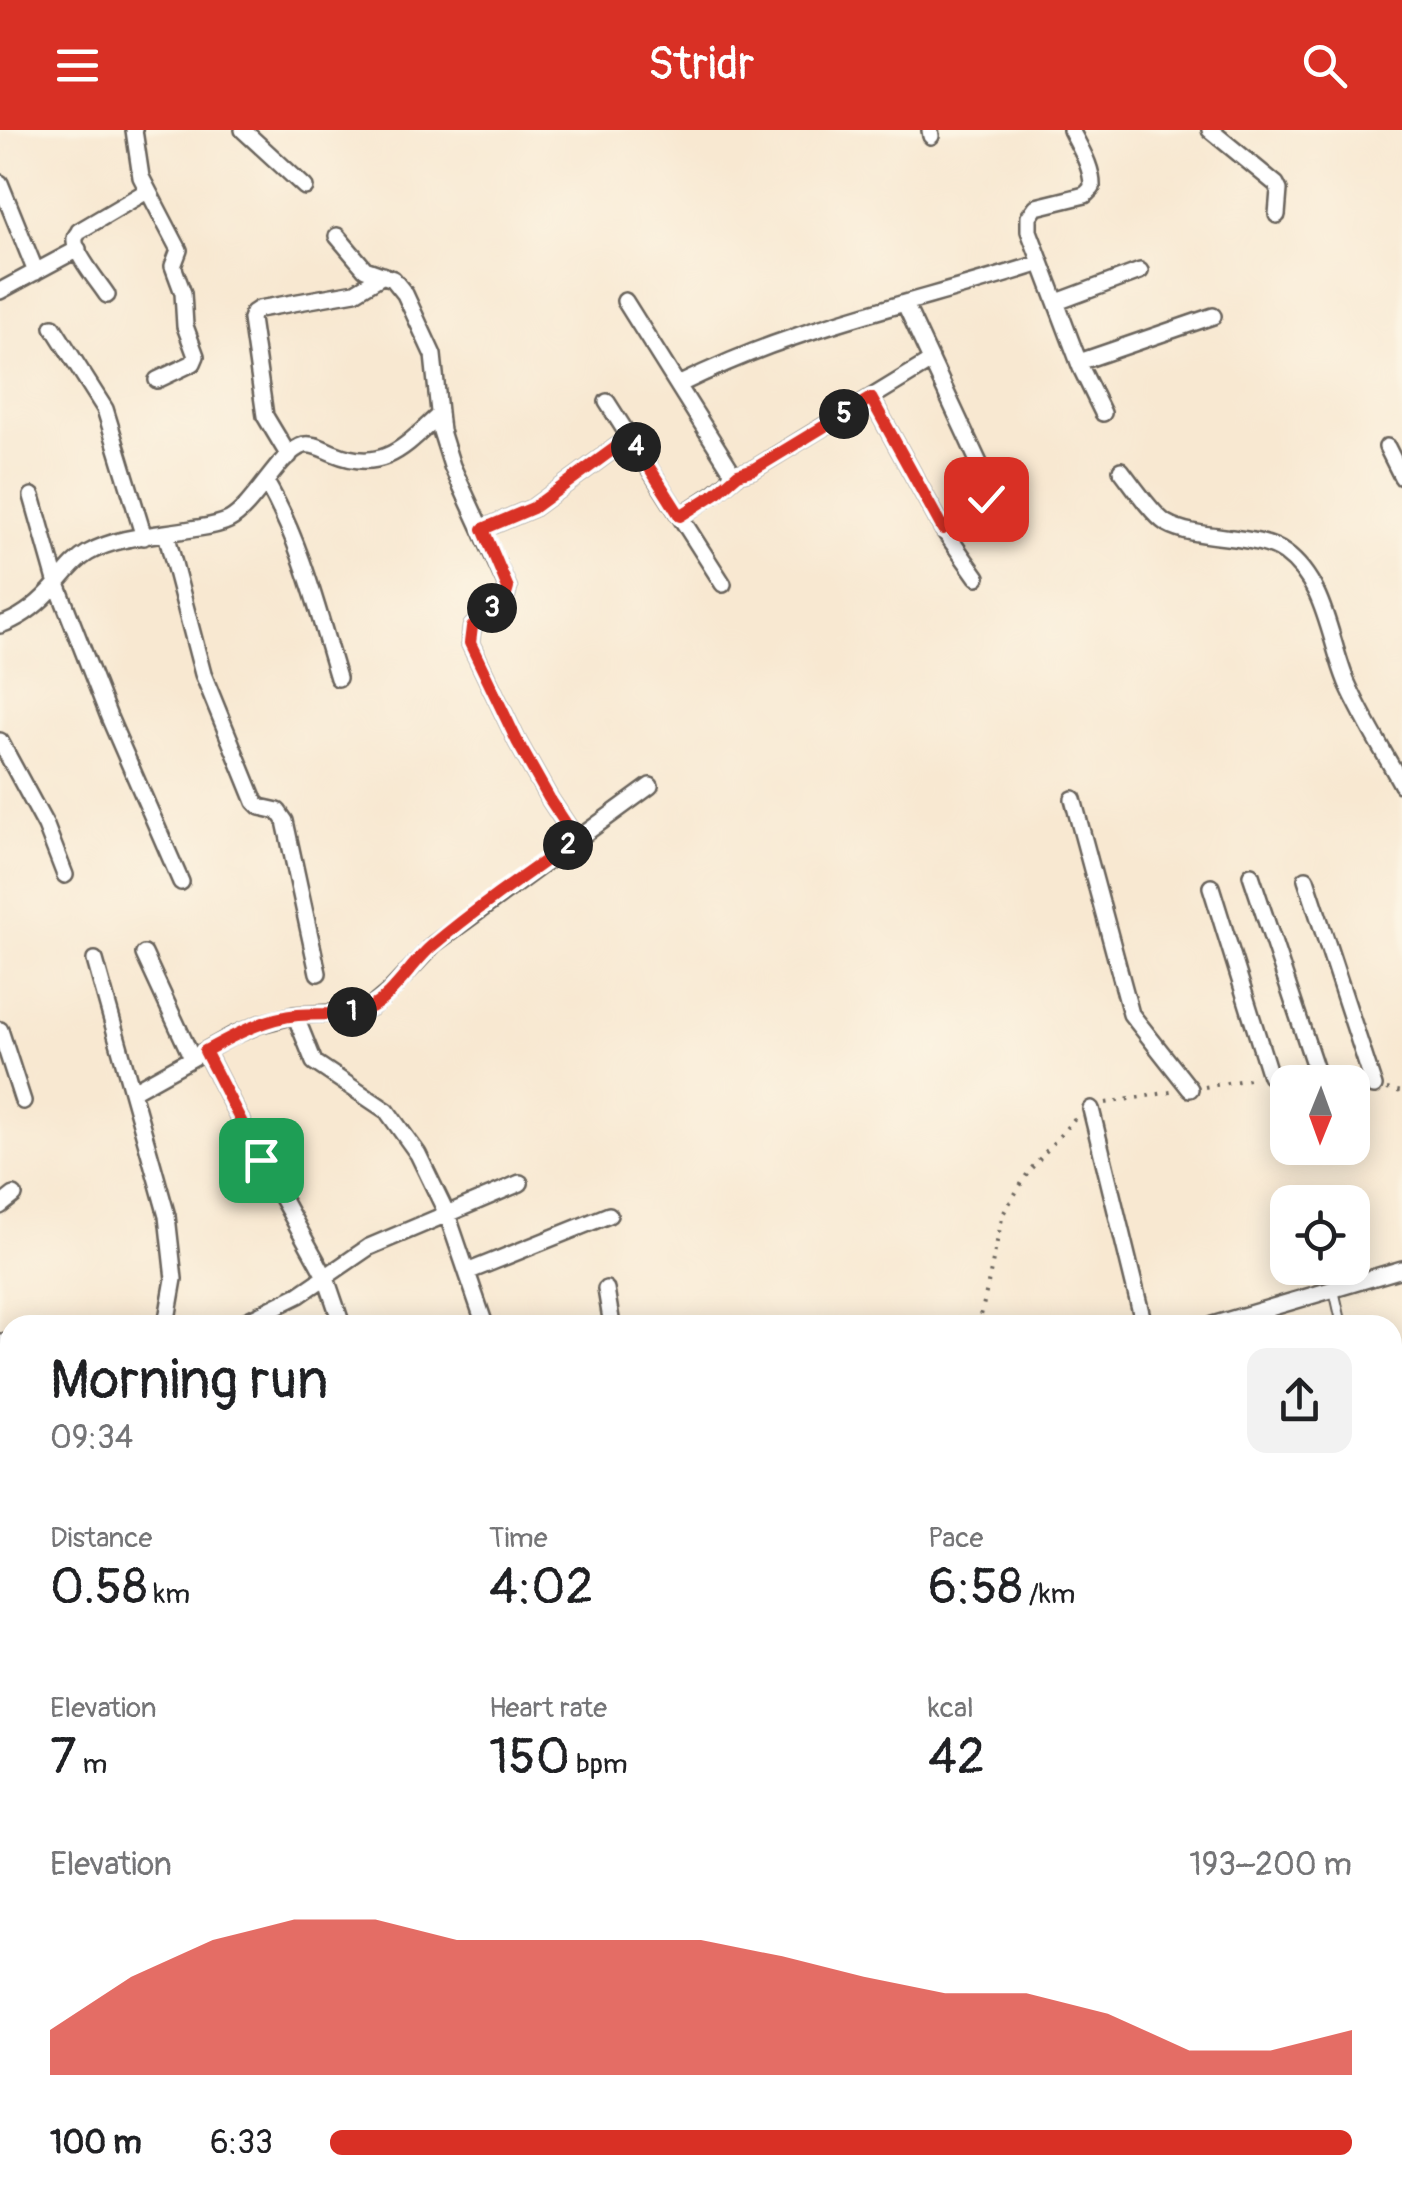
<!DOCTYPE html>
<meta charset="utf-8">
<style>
:root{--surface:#fff;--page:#f2f2f2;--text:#202124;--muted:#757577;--accent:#d93025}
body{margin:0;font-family:Pangolin,sans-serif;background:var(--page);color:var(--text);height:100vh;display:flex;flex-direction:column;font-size:38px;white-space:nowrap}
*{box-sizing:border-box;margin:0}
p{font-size:32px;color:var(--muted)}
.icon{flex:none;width:55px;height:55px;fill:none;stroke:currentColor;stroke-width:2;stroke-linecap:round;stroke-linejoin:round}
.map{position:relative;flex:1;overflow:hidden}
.details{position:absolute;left:0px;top:1185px;width:1402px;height:888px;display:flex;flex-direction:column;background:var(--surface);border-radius:30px 30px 0 0;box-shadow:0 5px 25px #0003}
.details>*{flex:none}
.needle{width:65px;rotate:181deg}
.fabs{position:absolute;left:1270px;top:935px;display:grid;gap:20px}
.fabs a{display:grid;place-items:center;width:100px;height:100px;border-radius:20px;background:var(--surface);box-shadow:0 5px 25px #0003;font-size:50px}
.pin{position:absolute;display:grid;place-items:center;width:85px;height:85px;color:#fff;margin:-42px;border-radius:20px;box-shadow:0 5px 15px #0006}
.km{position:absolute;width:50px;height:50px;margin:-25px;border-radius:50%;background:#222;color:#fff;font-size:28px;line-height:50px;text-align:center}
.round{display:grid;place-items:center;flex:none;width:105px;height:105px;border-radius:20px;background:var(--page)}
.overview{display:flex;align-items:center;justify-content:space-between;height:170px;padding:0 50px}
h1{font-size:55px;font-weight:600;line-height:75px}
.metrics{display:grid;grid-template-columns:repeat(3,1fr);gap:15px;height:170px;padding:10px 50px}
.metrics div{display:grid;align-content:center}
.metrics b{font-size:50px;font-weight:600}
.metrics small{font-size:28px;font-weight:400}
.metrics p{font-size:28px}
.chart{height:280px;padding:20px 50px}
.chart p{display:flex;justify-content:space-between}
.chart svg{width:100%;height:180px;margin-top:10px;fill:var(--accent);opacity:.7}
ul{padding:0 50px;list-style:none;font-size:32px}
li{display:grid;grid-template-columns:160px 120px 1fr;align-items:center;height:75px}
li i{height:25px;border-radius:12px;background:var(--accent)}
header{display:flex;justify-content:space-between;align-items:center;height:130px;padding:0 50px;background:var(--accent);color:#fff;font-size:45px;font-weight:600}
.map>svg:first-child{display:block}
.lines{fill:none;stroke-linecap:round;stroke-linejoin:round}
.lane-casing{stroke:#69635b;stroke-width:12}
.street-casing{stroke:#69635b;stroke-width:20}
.path{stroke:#69635b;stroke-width:4;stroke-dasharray:2.5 8;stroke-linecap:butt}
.lane{stroke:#fff;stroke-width:8}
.street{stroke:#fff;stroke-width:15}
.route-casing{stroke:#fff;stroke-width:20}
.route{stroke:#d93025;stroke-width:12}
</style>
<header><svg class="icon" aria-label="menu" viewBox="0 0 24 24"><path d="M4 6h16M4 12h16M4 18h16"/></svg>Stridr<svg class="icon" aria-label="search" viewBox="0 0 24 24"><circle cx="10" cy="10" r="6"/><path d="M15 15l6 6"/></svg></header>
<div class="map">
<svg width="1402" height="2072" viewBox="0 0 1402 2072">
<rect width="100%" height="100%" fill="#fcf5e5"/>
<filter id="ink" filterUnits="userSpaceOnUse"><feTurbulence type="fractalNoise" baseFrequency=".01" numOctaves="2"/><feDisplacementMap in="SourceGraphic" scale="20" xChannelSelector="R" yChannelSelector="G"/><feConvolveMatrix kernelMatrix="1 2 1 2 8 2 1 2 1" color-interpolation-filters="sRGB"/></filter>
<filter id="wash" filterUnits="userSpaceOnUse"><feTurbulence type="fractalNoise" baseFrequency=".0048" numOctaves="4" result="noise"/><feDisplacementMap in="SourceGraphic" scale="40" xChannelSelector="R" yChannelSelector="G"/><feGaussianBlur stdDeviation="2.25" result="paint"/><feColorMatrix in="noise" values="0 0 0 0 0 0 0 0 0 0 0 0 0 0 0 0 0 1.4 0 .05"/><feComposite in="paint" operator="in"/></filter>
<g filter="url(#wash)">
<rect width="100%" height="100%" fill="#f8e8d1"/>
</g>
<g filter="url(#ink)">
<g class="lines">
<g class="lane-casing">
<path id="lane" d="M 1334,1160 L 1342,1195"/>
</g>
<g class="street-casing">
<path id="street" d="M 134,0 L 141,47 L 179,120 L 173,136 L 183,163 L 185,196 L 196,226 L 193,233 L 157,250
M 243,0 L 305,57
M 930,0 L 931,6
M 1071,0 C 1080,18 1093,38 1092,58 L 1085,65 L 1036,77 L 1029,87 L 1029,101 L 1081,238 L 1103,283
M 1210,0 L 1276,54 L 1279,60 L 1277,85
M 0,53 L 36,142
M 337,106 L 365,139 L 393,149 L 405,164 L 433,225 L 441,301 L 452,336 L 508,458 L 506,465 L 472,497 L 470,513 L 517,611 L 549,668 L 576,709
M 0,161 L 78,119
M 107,165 C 100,154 73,122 75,109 C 75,106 78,104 79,101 L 147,61
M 625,171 L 731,340 L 738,344 L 754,339 L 931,231
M 1057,172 L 1140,141
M 905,174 L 991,359 L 986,369 L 943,399
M 53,197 L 105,279 L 144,407
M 1079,232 L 1213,186
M 678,255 C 715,237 752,221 791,208 C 873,179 959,160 1041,133
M 871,268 L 943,399 L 977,447
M 607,272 L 723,454
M 1387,317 L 1402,347
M 289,326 L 265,286 L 251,189 L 253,183 L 259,179 L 355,162 L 383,145
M 1121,340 C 1131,353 1153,385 1166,393 C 1197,411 1258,403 1285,423 C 1326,453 1329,510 1347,553 C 1363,589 1384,622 1402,655
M 266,352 C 301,412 318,482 338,548
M 32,366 L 57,454 L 109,587 L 181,752
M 680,386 L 715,363 L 738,344
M 483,399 L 533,378 L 630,307
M 166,403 L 203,544 L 255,672 L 260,677 L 278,681 L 285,691 L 318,843
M 0,495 C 20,489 36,476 50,461 C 63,448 71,433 88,423 C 118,406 158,405 192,399 C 204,397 217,396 229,390 C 255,376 280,321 304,315 C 314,313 325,320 333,323 C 383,344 405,316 439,285
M 0,611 L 46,696 L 65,745
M 1073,669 L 1131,884 L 1190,959
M 1251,745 L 1317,943
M 1306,749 L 1374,956
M 1211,757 L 1270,946
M 144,824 L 192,928
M 95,830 L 167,1086 L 174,1149 L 166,1195
M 295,885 L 314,932 L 387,981 L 418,1024 L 447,1084 L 485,1195
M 0,900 L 23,971
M 205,921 L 261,1030 L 326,1148 L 342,1195
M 133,961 L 232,906 L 260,894 L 295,885 L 355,882 L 371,877 L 389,862 L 434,814 L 650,656
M 1091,979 L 1144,1195
M 0,1076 L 14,1065
M 467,1142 L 609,1085
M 606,1159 L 612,1195
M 238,1195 L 299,1165 L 369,1117 L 520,1053
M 1212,1195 L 1402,1139
M 0,1212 L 10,1224
M 0,1394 L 10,1386
M 0,1481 L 10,1496
M 0,1693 L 10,1691
M 0,1753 L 10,1774
M 0,1847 L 10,1843
M 261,2062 L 266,2072
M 526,2062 L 532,2072
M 726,2062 L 729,2072
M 807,2062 L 811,2072
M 891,2062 L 895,2072
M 1042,2062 L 1044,2072
M 1158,2062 L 1160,2072
M 1289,2062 L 1292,2072
M 1389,2062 L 1393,2072
M 82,2072 L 89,2062
M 286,2072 L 301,2062
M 592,2072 L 604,2062
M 1256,2072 L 1268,2062"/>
</g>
<path class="path" d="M 1333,947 L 1353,951
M 1205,957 L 1255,948
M 1387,959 L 1402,962
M 1106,973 L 1171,962
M 979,1195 L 1003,1084 L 1029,1041 L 1075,988"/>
<use href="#lane" class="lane"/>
<use href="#street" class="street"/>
</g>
</g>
<g class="lines" filter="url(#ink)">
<g class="route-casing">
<path id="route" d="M 261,1030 L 205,921 C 235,905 264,888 298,885 C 320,883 347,887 367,879 C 392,869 412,832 433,815 C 478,777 528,743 576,709 L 549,668 L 517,611 L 470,513 L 472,497 L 506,465 L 508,458 L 483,399 L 533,378 L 630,307 L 680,386 L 715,364 L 738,344 L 754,339 L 871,268 L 943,399 L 986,369"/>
</g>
<use href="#route" class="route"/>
</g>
</svg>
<div class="fabs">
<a><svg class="needle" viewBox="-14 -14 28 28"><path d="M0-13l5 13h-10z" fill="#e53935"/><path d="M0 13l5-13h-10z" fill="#757577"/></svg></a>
<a><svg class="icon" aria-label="locate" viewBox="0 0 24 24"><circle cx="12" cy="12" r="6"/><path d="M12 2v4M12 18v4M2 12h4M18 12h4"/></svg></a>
</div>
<div class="pin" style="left:261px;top:1030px;background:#1e9e55"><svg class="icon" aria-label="arrive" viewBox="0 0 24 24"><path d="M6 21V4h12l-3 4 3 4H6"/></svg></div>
<div class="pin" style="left:986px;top:369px;background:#d93025"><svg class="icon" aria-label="check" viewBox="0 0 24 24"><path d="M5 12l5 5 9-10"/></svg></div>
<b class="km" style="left:352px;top:882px">1</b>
<b class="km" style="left:568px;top:715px">2</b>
<b class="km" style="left:492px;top:478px">3</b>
<b class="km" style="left:636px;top:317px">4</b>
<b class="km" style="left:844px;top:284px">5</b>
<section class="details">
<div class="overview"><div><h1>Morning run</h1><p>09:34</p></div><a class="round"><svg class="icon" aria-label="share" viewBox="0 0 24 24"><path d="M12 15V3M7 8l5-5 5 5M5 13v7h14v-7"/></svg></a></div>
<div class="metrics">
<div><p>Distance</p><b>0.58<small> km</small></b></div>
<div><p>Time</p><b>4:02</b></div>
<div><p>Pace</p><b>6:58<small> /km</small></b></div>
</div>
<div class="metrics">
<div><p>Elevation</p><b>7<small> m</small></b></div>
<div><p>Heart rate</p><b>150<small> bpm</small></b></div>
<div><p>kcal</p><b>42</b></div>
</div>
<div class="chart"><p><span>Elevation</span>193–200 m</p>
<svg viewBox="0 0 160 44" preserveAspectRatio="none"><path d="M0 44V33L10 20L20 11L30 6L40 6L50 11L60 11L70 11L80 11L90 15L100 20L110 24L120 24L130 29L140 38L150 38L160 33V44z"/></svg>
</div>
<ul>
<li><b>100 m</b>6:33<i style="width:100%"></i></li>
</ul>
</section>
</div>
